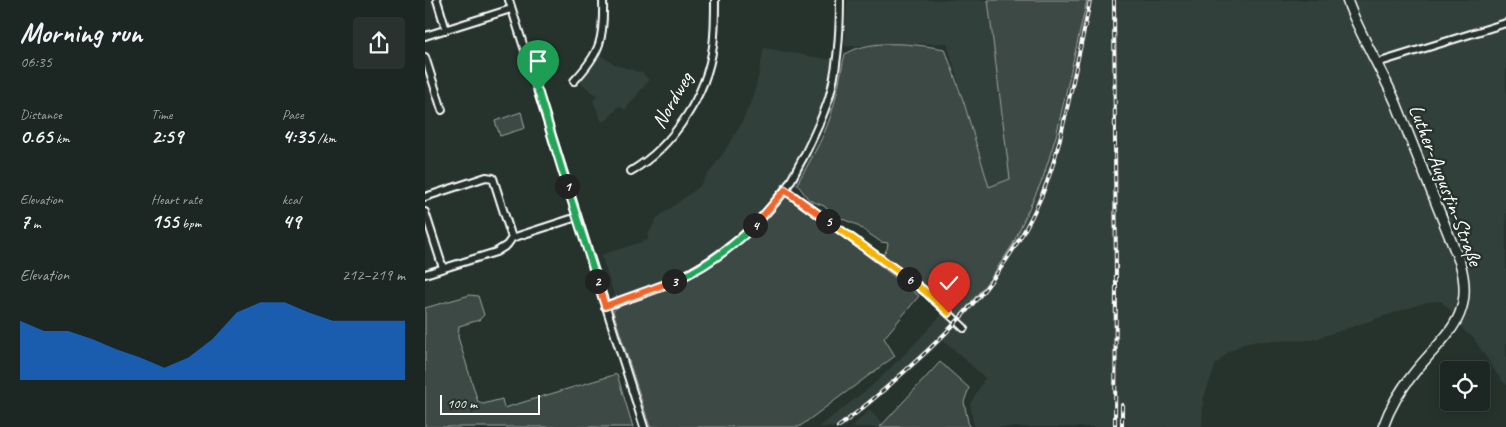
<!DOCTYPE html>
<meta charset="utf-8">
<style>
:root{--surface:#1c2622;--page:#29322f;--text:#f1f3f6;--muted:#a0a5a5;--line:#3a4340;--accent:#1a73e8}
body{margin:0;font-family:Caveat,sans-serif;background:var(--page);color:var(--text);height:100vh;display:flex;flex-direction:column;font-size:19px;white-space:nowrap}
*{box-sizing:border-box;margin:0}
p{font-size:16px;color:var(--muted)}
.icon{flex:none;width:28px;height:28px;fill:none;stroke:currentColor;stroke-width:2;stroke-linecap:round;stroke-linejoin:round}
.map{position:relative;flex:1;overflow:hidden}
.panel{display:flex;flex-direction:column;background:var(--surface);width:425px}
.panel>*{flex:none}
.tools{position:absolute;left:1015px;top:361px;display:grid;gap:10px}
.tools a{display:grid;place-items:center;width:50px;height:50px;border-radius:5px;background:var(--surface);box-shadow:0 2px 12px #0003,0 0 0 1px var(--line);font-size:25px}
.scale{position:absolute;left:15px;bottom:12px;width:100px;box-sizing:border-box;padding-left:5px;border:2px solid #fff;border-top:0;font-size:14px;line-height:18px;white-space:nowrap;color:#fff;-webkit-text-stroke:4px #26332d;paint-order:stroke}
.pin{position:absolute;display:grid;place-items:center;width:42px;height:42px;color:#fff;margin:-51px -21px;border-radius:50% 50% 50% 0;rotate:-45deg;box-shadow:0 0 5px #0007}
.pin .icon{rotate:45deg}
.km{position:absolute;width:25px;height:25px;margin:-12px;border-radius:50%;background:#222;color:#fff;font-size:14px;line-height:25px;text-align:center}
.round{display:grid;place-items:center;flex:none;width:52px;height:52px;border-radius:5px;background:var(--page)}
.head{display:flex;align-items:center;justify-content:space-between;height:85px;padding:0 20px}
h1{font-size:28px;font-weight:600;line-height:38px}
.figures{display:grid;grid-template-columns:repeat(3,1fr);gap:8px;height:85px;padding:5px 20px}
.figures div{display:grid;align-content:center}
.figures b{font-size:21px;font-weight:600}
.figures small{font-size:14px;font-weight:400}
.figures p{font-size:14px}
.chart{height:140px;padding:10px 20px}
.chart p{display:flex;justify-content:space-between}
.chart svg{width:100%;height:90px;margin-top:5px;fill:var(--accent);opacity:.7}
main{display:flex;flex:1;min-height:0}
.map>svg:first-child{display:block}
.built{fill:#333f3a}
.green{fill:#3e4944;stroke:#9ea4a2}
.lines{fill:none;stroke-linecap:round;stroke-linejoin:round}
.street-casing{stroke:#fff;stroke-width:10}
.secondary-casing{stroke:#fff;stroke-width:12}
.street{stroke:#26332d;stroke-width:6}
.secondary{stroke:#26332d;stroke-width:9}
.rail-casing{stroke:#fff;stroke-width:4}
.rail{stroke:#26332d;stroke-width:2;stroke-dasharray:5.5;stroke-linecap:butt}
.split-1-casing{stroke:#fff;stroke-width:10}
.split-2-casing{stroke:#fff;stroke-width:10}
.split-3-casing{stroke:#fff;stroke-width:10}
.split-4-casing{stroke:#fff;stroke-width:10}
.split-5-casing{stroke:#fff;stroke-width:10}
.split-6-casing{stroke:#fff;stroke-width:10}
.split-7-casing{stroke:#fff;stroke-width:10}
.split-1{stroke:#22a559;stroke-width:6}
.split-2{stroke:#22a559;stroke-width:6}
.split-3{stroke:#f0652b;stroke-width:6}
.split-4{stroke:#22a559;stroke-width:6}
.split-5{stroke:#f0652b;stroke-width:6}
.split-6{stroke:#f5b400;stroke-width:6}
.split-7{stroke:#f5b400;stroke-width:6}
.labels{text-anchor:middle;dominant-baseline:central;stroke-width:5;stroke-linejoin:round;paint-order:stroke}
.street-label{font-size:21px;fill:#fff;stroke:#26332d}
</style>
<main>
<section class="panel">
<div class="head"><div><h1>Morning run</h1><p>06:35</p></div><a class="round"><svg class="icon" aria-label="share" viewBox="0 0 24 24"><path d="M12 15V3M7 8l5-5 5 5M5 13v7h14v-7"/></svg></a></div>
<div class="figures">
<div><p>Distance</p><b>0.65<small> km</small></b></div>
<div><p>Time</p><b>2:59</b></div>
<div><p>Pace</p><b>4:35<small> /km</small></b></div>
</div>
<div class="figures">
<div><p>Elevation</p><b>7<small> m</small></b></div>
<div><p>Heart rate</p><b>155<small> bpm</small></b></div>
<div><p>kcal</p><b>49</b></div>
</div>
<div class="chart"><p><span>Elevation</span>212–219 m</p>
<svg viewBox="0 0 160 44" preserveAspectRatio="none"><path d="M0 44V15L10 20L20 20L30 24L40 29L50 33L60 38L70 33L80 24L90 11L100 6L110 6L120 11L130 15L140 15L150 15L160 15V44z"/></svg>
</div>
</section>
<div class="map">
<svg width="1081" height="427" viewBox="0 0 1081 427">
<rect width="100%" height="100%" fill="#26332d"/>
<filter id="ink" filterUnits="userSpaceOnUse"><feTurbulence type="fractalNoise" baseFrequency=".02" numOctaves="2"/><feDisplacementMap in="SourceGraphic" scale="10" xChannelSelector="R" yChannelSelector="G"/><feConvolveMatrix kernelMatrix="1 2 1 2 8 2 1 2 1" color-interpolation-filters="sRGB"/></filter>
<g filter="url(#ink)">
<path class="built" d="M 422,0 L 1081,0 L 1081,385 L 1071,373 L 1048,337 L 1041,333 L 1025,310 L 1016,301 L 1002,302 L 887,340 L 833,341 L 818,344 L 803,352 L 791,364 L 778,400 L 777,427 L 549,427 L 545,404 L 560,378 L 519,340 L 474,381 L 419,427 L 394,427 L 449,384 L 484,350 L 517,314 L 549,275 L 585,179 L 564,188 L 522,43 L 420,46 Z
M 339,48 L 418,62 L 416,79 L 404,119 L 385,162 L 372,184 L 339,222 L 319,241 L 298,257 L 280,270 L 248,286 L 193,307 L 176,255 L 223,240 L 223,235 L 232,218 L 273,188 L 297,155 L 314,128 L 326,102 L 333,78 Z
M 175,55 L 191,65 L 217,73 L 224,80 L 200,110 L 194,106 L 183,119 L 177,122 L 168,101 L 172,96 L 153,80 Z
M 444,410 L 458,424 L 455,427 L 427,427 Z"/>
<path class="green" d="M 563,0 L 662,0 L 631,136 L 618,178 L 588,244 L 565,279 L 533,318 L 505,291 L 457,256 L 462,249 L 463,243 L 456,242 L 430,224 L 410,216 L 399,206 L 384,200 L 372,184 C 384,163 397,141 405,118 C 412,97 415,75 420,54 C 425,52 429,49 434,48 C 459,40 495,45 520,49 L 539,103 L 564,187 L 585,179 Z
M 96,112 L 100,128 L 75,136 L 70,121 Z
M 361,197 L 435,250 L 494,296 L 459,338 L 470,356 L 374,427 L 225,427 L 188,311 L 193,307 C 222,296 251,286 278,271 C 311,252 337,225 361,197 Z
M 45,295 L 53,296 L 59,315 L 54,320 L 34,326 L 33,337 L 53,402 L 58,404 L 77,399 L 79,408 L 192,374 L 208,427 L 0,427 L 0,308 Z
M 515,362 L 544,388 L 539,402 L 544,427 L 455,427 Z"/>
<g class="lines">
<g class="street-casing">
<path id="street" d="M 12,0 L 21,30
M 84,0 L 219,427
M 0,36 L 86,9
M 0,57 L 17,110
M 952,63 L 1081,23
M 149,81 C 176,52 179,39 178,0
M 206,171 C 248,147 282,94 288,46 C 290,31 290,15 290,0
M 360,190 L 502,293 L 539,328
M 0,197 L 61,177 L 68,178 L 87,238
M 0,212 L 18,268
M 0,274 L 71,252 L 82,245 L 87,238 L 152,217
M 180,306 C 205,298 231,291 255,278 C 296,257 332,228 359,191 C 367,181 372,168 378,158 C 388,138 397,119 404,98 C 413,67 415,33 415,0"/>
</g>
<g class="secondary-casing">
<path id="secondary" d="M 922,0 C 935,36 956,68 971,103 L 1035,263 C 1051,318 1019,335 989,373 C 975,390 965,407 958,427"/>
</g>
<use href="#street" class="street"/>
<use href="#secondary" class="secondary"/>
<g class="rail-casing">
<path id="rail" d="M 689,0 L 691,284 L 690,427
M 697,405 L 697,427
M 413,427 C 436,410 458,391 480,371 C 534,324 581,272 612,206 C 630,168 638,126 647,86 C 653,57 660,29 665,0"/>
</g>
<use href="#rail" class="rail"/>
</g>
</g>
<g class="lines" filter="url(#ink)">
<g class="split-1-casing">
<path id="split-1" d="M 113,91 L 142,186"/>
</g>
<g class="split-2-casing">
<path id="split-2" d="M 142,186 L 172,281"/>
</g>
<g class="split-3-casing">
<path id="split-3" d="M 172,281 L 180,306 L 249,281"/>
</g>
<g class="split-4-casing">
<path id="split-4" d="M 249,281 C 279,268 306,248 330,225"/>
</g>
<g class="split-5-casing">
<path id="split-5" d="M 330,225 L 360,190 L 403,221"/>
</g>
<g class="split-6-casing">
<path id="split-6" d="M 403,221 L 484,279"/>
</g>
<g class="split-7-casing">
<path id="split-7" d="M 484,279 L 502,293 L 524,313"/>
</g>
<use href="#split-1" class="split-1"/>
<use href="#split-2" class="split-2"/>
<use href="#split-3" class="split-3"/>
<use href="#split-4" class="split-4"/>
<use href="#split-5" class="split-5"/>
<use href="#split-6" class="split-6"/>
<use href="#split-7" class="split-7"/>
</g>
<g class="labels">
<g class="street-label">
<text transform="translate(247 100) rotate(-60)">Nordweg</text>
<text transform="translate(1021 185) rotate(69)">Luther-Augustin-Straße</text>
</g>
</g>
</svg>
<div class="tools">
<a><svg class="icon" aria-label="locate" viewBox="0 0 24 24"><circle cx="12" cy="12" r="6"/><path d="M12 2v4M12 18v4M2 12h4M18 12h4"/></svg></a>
</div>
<div class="scale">100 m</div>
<div class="pin" style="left:113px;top:91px;background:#1e9e55"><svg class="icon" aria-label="arrive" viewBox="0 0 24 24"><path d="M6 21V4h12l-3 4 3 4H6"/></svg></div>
<div class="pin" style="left:524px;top:313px;background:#d93025"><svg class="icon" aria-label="check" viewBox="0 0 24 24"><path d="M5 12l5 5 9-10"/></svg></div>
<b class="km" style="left:142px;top:186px">1</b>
<b class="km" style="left:172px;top:281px">2</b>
<b class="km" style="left:249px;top:281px">3</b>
<b class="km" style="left:330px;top:225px">4</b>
<b class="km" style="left:403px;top:221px">5</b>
<b class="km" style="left:484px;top:279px">6</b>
</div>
</main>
